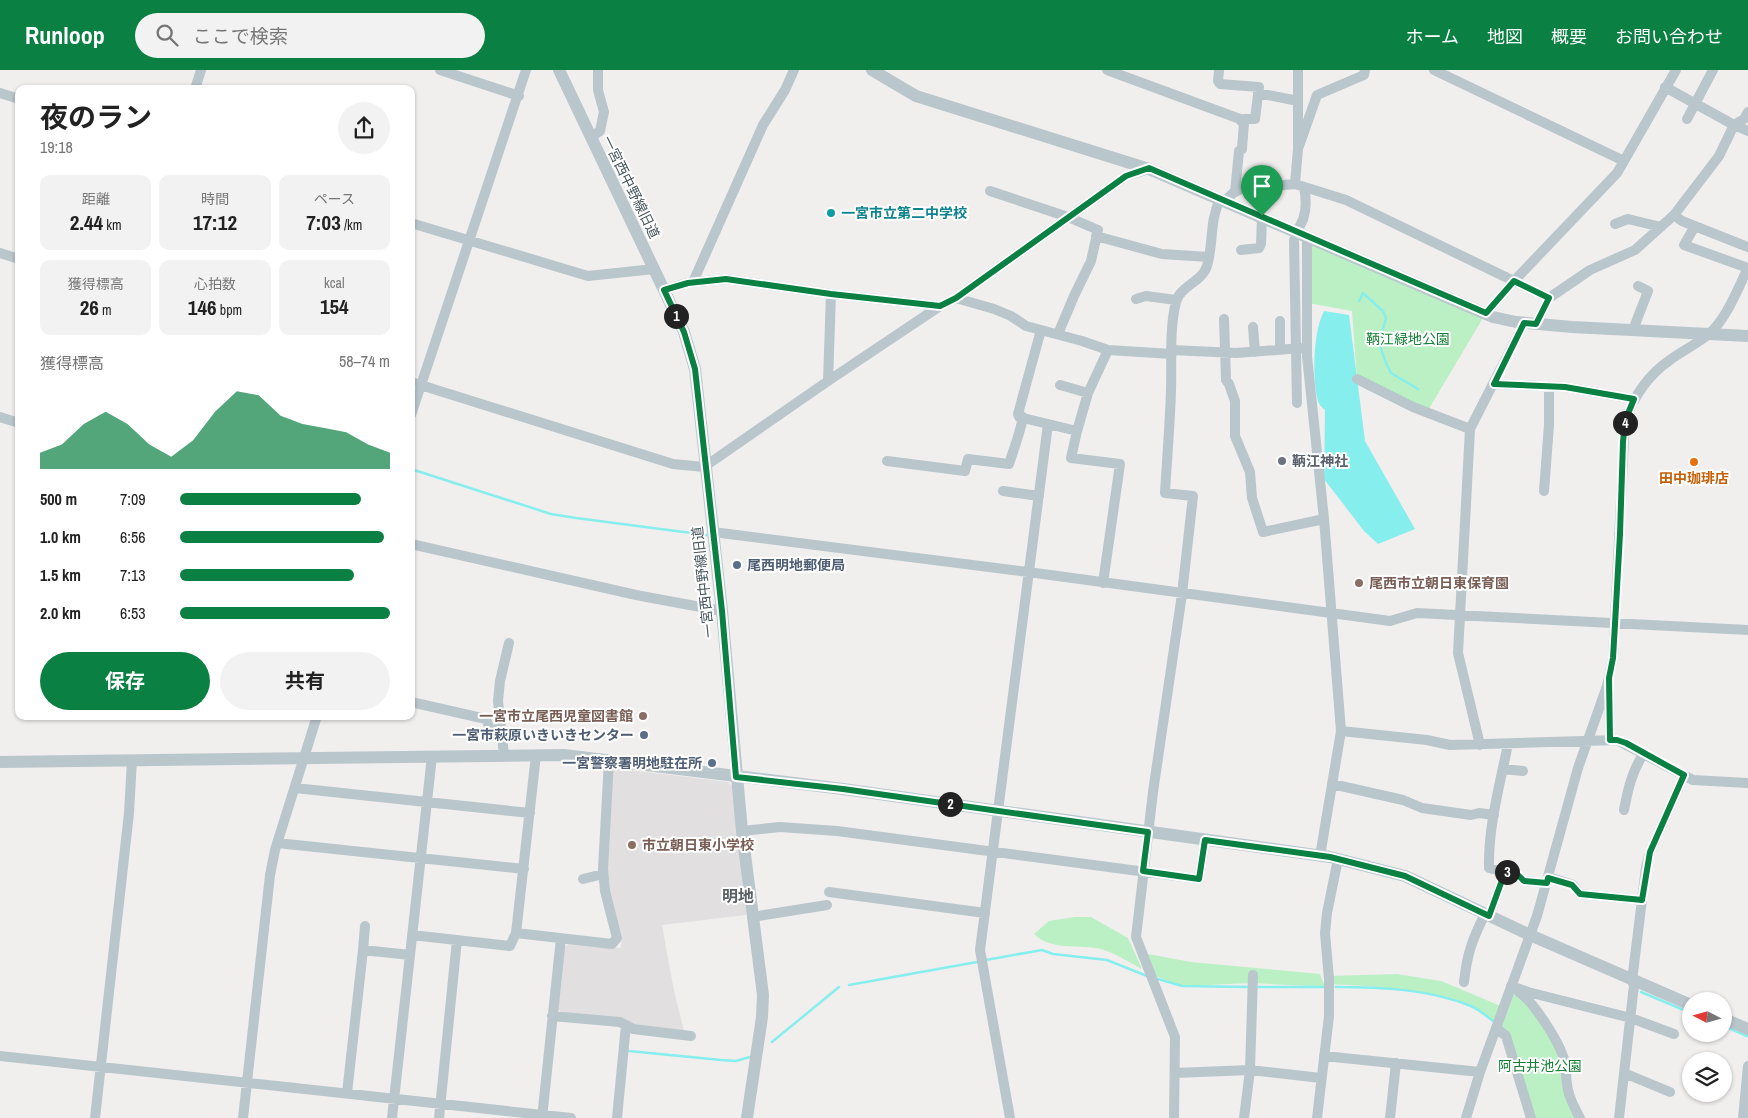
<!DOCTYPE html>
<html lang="ja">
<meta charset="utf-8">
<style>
:root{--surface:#fff;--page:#f2f2f2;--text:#222;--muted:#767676;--accent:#0b8043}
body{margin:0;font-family:"Archivo Narrow","Noto Sans JP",sans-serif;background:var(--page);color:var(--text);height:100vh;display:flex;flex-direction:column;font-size:19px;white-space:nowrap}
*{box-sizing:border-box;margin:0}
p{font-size:16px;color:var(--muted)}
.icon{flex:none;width:28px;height:28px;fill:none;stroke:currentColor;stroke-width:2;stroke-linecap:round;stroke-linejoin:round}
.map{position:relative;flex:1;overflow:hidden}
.drawer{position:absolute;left:15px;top:15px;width:400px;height:635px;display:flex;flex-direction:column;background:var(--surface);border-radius:10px;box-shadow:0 1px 4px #0004}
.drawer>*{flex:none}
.needle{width:32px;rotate:276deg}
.tools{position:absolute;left:1682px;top:922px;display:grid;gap:10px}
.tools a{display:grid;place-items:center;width:50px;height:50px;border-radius:50%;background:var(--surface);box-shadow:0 1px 4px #0004;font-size:25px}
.pin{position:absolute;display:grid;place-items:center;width:42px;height:42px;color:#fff;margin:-51px -21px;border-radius:50% 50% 50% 0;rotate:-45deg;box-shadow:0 0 5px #0007}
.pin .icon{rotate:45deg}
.km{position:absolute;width:25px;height:25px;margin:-12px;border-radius:50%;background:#222;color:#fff;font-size:14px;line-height:25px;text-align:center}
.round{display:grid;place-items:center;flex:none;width:52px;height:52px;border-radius:26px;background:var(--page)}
.summary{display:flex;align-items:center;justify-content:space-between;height:85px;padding:0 25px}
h1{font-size:28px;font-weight:700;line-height:38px}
.stats{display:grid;grid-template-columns:repeat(3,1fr);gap:8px;height:85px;padding:5px 25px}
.stats div{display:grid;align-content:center;border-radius:10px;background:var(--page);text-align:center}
.stats b{font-size:21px;font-weight:700}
.stats small{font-size:14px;font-weight:400}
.stats p{font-size:14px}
.chart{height:140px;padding:10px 25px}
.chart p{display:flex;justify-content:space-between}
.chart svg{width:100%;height:90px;margin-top:5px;fill:var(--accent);opacity:.7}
.action{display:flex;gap:10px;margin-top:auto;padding:10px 25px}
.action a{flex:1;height:58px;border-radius:30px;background:var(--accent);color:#fff;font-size:20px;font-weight:700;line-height:58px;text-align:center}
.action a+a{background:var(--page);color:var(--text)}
ul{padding:0 25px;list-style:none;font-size:16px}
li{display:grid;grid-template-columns:80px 60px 1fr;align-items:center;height:38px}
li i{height:12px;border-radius:6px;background:var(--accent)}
header{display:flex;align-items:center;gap:30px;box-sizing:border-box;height:70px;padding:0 25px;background:var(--accent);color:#fff}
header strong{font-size:24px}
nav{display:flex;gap:28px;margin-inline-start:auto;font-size:18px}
.search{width:350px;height:45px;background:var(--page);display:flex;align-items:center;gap:12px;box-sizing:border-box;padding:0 18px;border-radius:28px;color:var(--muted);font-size:19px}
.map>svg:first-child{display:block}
.education{fill:#e2dfe1}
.green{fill:#bbf0c4}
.water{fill:#87eeee}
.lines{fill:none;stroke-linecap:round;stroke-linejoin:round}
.stream{stroke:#87eeee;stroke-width:2.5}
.minor{stroke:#b9c6cc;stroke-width:10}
.tertiary{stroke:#b9c6cc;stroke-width:12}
.route-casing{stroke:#fff;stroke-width:10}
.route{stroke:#0b8043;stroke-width:6}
.culture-dot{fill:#0f9aa8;stroke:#fff;stroke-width:2}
.worship-dot{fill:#6b7280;stroke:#fff;stroke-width:2}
.food-dot{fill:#e8710a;stroke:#fff;stroke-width:2}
.service-dot{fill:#5c6f8a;stroke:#fff;stroke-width:2}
.education-dot{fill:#8d6e63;stroke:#fff;stroke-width:2}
.labels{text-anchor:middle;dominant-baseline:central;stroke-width:4;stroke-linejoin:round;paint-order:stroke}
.street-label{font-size:14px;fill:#46565c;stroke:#fff}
.culture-label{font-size:14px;font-weight:bold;fill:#0d838f;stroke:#fff;text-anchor:start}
.park-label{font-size:14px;fill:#157f34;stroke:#fff}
.worship-label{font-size:14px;font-weight:bold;fill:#5b616d;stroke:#fff;text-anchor:start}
.food-label{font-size:14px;font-weight:bold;fill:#c56008;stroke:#fff}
.service-label{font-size:14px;font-weight:bold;fill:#4e5e75;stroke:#fff;text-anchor:end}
.education-label{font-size:14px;font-weight:bold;fill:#785e54;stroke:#fff;text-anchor:start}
.quarter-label{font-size:16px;font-weight:bold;fill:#5a6063;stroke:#fff}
</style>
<header>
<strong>Runloop</strong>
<div class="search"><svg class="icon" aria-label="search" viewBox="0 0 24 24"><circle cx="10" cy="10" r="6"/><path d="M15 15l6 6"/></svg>ここで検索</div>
<nav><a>ホーム</a><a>地図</a><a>概要</a><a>お問い合わせ</a></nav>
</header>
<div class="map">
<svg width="1748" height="1048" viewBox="0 0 1748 1048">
<rect width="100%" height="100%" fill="#f1eeee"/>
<path class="education" d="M 612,698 L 728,712 L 733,717 L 748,836 L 746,845 L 662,855 L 674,921 L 684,961 L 636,955 L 620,949 L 560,942 L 556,937 L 564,878 L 569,873 L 621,878 L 622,866 L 609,822 L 606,797 Z"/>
<path class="green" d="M 1307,166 L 1486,243 L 1427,342 L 1357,309 L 1352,241 L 1308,233 Z
M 1075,847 L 1091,847 L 1128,868 L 1142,899 C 1130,893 1117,884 1104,880 C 1082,873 1051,882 1034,864 L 1049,851 Z
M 1142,883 L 1191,892 L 1320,904 L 1325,917 L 1253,913 L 1182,916 L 1150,904 Z
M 1397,904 L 1441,911 L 1503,937 L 1511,916 L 1551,965 L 1580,1048 L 1531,1048 L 1498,953 C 1485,946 1473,938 1460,932 C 1424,918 1368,916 1329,914 L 1329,906 Z"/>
<path class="water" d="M 1324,241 L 1349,245 L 1365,371 L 1415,459 L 1378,474 L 1364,461 L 1324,409 L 1325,340 C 1322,337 1319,335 1318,331 C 1312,309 1313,261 1324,241 Z"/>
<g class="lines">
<path class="stream" d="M 1359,231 L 1363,223 L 1383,241 L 1386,248 L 1379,273 L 1386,293 L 1391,303 L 1418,319
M 411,399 L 551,444 L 576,448 L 707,465
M 986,890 L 1042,880 L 1053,884 L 1107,890 L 1147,906
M 1158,909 L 1182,916 L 1249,917
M 849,915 L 977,892
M 1256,917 L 1325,917
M 1336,917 C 1381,917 1428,919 1471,936 C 1479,939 1486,946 1493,951
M 1641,922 L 1691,943
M 1724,956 L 1747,966
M 772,972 L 839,917
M 629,981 L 721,990 L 736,991 L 750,987"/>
<path class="minor" d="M 440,0 L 519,26
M 1107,0 L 1240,49 L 1244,53 L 1242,79 L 1239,81 L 1235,122
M 1219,0 L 1218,11 L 1220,14 L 1259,17 L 1255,49 L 1244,49 L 1241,51
M 1434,0 L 1624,91 L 1617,103 L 1514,211 L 1486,243
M 195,19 L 201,0
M 0,23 L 19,29
M 1258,23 L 1298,31
M 1687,49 L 1713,0
M 1734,55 L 1744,49 L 1748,42
M 1734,55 L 1748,61
M 591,67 L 600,61 L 604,42 L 598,20 L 598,0
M 1299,76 L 1317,25 L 1364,5 L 1365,0
M 1624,91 L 1676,0
M 1295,114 L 1298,79 L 1298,0
M 990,121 L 1068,147 L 1098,160 L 1091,191 L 1074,226 L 1058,264
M 1225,131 L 1233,123 L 1241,119 L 1295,114 L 1346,130 L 1549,228
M 1674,145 L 1682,151 L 1748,177
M 411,153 L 588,206 L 654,199
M 1615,154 L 1628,149 L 1661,157
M 1695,156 L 1684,175 L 1748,198
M 1296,161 C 1307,149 1307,132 1304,117
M 1096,166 L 1162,184 L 1209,187
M 1307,166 L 1307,286 L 1324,449 L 1341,661 L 1320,786
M 1294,170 L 1297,333
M 1241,180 L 1259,178 L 1261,174 L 1262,147
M 0,183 L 19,189
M 693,212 L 763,55 L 785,20 L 794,0
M 664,220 L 687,213 L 726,209 L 831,224 L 940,236
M 956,228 L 994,239 L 1011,246 L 1026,256 L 1082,271 L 1108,280 L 1172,284
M 1136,229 L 1146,226 L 1176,230
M 1224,249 L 1226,310 L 1229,314 L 1235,331 L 1235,366 L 1250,402 L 1252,428 L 1263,462 L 1324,449
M 1280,251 L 1280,280
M 1536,254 L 1549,228 L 1590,200 L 1635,180 L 1674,145 L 1719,86 L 1734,55 L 1665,17
M 1253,257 L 1255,282
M 1041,260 L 1018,344 L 1019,347 L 1048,354
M 1633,260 L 1648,221 L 1638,216
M 1172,280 L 1236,283 L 1303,278
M 1357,309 L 1413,337 L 1470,359
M 828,311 L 831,224
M 411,312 L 673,394 L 704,397 L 828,311 L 940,236 L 956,228 L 1126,106 L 1149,99
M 1494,314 L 1565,317 L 1634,329
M 1060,315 L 1088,323
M 411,345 L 526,0
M 0,347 L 19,353
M 1077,361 L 1071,388 L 1120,394 L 1103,513
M 887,391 L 965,401 L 968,389 L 1009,394 C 1014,378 1020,364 1023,347
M 1003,421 L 1039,426
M 1544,421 L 1549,355 L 1549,316
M 713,462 L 1028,502 L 1390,551 L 1417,543 L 1748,560
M 411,474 L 636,525 L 722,541
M 1609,618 L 1610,670
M 411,632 L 486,649 L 490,659 L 501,661
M 1341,661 L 1427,670 L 1450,675 L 1617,670 L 1693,710 L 1748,713
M 1508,674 C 1500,714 1488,757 1489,798 L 1517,805 L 1524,811 L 1547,813
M 1480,675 L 1458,583 L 1470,359 L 1524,253
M 504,685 L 498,631 L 500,611 L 509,573
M 1503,699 L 1523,701
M 1332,714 L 1403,730 L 1422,738 L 1471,745 L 1479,743 L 1494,745
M 295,718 L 530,743
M 1624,740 C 1628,719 1632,701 1644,683
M 742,761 L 780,757 L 837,761 L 1199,809 L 1205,770
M 277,773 L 524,799
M 1549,807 L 1573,815 L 1580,824 L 1642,830
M 583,809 L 603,804
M 829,822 L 985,843
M 1489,846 L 1505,802
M 752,847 L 827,835
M 516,863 L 536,685
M 412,865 L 510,876 L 516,863 L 612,874 L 617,868 L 605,821 L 603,799 L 609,690
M 363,880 L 365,856
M 1464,912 C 1467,884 1472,870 1485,844
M 1511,916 L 1528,922 L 1631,948 L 1674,964
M 1519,922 C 1534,932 1561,974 1565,993 C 1566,1001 1566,1011 1568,1020 C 1570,1029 1575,1039 1580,1048
M 552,946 L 620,952 L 633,959 L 691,966
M 1496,958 L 1506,966 L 1531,1048
M 0,986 L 571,1048
M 1324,986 L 1480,1002
M 1175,1003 L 1250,1000 L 1321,1008
M 1624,1003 L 1670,1022
M 347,1023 L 363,880 L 410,885
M 95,1048 L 129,743 L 132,690
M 243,1048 L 270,805 L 275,780 L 317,646
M 392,1048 L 432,686
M 439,1048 L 457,870
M 542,1048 L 561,868
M 617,1048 L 626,955
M 1010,1048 L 980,880 L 1048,354 L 1077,361 L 1088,323 L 1108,280
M 1174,1048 L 1175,967 L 1136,867 L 1153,722 L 1182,524 L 1193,426 L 1165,423 C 1167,388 1170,354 1171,320 C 1172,292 1169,260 1176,232 C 1180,216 1202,212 1207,196 C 1214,172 1209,153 1220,129
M 1244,1048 L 1250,1000 L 1253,905
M 1317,1048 L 1329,946 L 1329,909 L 1325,863 L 1327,843 L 1338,789
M 1390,1048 L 1396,993
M 1466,1048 L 1480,1002 L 1537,846 L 1578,698 L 1607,616 L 1613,588 L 1625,351 C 1634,326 1648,305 1670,290 C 1682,281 1697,274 1709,264 C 1727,248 1737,220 1748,198
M 1619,1048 L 1634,915 L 1632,911 L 1646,797 L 1650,782 L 1684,705
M 1743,1048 L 1748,996"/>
<path class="tertiary" d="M 559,0 L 684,262 L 695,299 L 722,541 L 742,761 L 763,925 L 762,947 L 747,1048
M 872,0 L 916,26 L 1149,99 L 1493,247 L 1516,252 L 1572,257 L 1748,266
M 0,692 L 564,685 L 843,719 L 1330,787 L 1405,806 L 1530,865 L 1691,935
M 1724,949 L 1748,959"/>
</g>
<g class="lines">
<g class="route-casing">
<path id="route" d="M 1149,98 L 1486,243 L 1514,211 L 1549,228 L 1536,254 L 1524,253 L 1494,314 L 1565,317 L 1634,329 L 1625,351 L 1623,372 L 1620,464 L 1615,554 L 1613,588 L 1609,608 L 1610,670 L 1617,670 L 1626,673 L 1684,705 L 1650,782 L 1642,830 L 1580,824 L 1572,815 L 1548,808 L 1547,813 L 1524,811 L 1518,805 L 1505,802 L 1489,846 L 1405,806 L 1330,787 L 1205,770 L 1199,809 L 1143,801 L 1148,762 L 843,719 L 736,707 L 722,541 L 695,299 L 684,262 L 664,220 L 688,213 L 726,209 L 831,224 L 940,236 L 956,228 L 1126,106 Z"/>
</g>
<use href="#route" class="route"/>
</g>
<circle class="culture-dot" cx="831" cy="143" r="5"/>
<circle class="worship-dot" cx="1282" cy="391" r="5"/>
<circle class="food-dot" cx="1694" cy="392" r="5"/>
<g class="service-dot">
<circle cx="737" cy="495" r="5"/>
<circle cx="644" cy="665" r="5"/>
<circle cx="712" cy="693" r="5"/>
</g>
<g class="education-dot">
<circle cx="1359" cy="513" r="5"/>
<circle cx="643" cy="646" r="5"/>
<circle cx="632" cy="775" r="5"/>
</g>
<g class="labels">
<g class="street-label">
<text transform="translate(631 117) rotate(64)">一宮西中野線旧道</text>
<text transform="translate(703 512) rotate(-96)">一宮西中野線旧道</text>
</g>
<g class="culture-label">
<text x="841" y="143">一宮市立第二中学校</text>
</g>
<g class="park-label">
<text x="1408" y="269">鞆江緑地公園</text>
<text x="1540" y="996">阿古井池公園</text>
</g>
<g class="worship-label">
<text x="1292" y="391">鞆江神社</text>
</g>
<g class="food-label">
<text x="1694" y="408">田中珈琲店</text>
</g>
<g class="service-label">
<text x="747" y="495" text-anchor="start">尾西明地郵便局</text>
<text x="634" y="665">一宮市萩原いきいきセンター</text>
<text x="702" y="693">一宮警察署明地駐在所</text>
</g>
<g class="education-label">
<text x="1369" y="513">尾西市立朝日東保育園</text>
<text x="633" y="646" text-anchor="end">一宮市立尾西児童図書館</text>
<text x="642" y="775">市立朝日東小学校</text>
</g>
<g class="quarter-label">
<text x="738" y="826">明地</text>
</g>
</g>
</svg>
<div class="tools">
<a><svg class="needle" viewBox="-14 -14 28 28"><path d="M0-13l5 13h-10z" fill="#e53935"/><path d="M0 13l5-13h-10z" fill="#767676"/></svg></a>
<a><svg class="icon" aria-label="layers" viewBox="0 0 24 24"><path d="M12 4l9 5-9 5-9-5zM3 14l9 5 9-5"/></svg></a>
</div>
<div class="pin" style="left:1262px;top:146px;background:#1e9e55"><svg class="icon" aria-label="arrive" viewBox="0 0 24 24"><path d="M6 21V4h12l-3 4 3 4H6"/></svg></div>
<b class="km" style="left:676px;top:246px">1</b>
<b class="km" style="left:950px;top:734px">2</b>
<b class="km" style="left:1507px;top:802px">3</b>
<b class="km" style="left:1625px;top:353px">4</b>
<section class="drawer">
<div class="summary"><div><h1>夜のラン</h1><p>19:18</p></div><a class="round"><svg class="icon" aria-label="share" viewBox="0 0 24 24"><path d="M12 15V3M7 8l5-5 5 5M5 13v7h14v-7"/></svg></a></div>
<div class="stats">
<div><p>距離</p><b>2.44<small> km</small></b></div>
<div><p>時間</p><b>17:12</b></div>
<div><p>ペース</p><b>7:03<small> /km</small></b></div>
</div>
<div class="stats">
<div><p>獲得標高</p><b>26<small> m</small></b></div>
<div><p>心拍数</p><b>146<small> bpm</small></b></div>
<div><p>kcal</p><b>154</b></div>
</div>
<div class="chart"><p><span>獲得標高</span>58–74 m</p>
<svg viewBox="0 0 160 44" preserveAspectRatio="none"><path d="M0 44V36L10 32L20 22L30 16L40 22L50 32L60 38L70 30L80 16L90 6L100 8L110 18L120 22L130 24L140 26L150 32L160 36V44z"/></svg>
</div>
<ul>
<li><b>500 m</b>7:09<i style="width:86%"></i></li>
<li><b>1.0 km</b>6:56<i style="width:97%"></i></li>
<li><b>1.5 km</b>7:13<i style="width:83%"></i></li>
<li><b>2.0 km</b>6:53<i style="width:100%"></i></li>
</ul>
<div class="action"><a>保存</a><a>共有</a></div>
</section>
</div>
